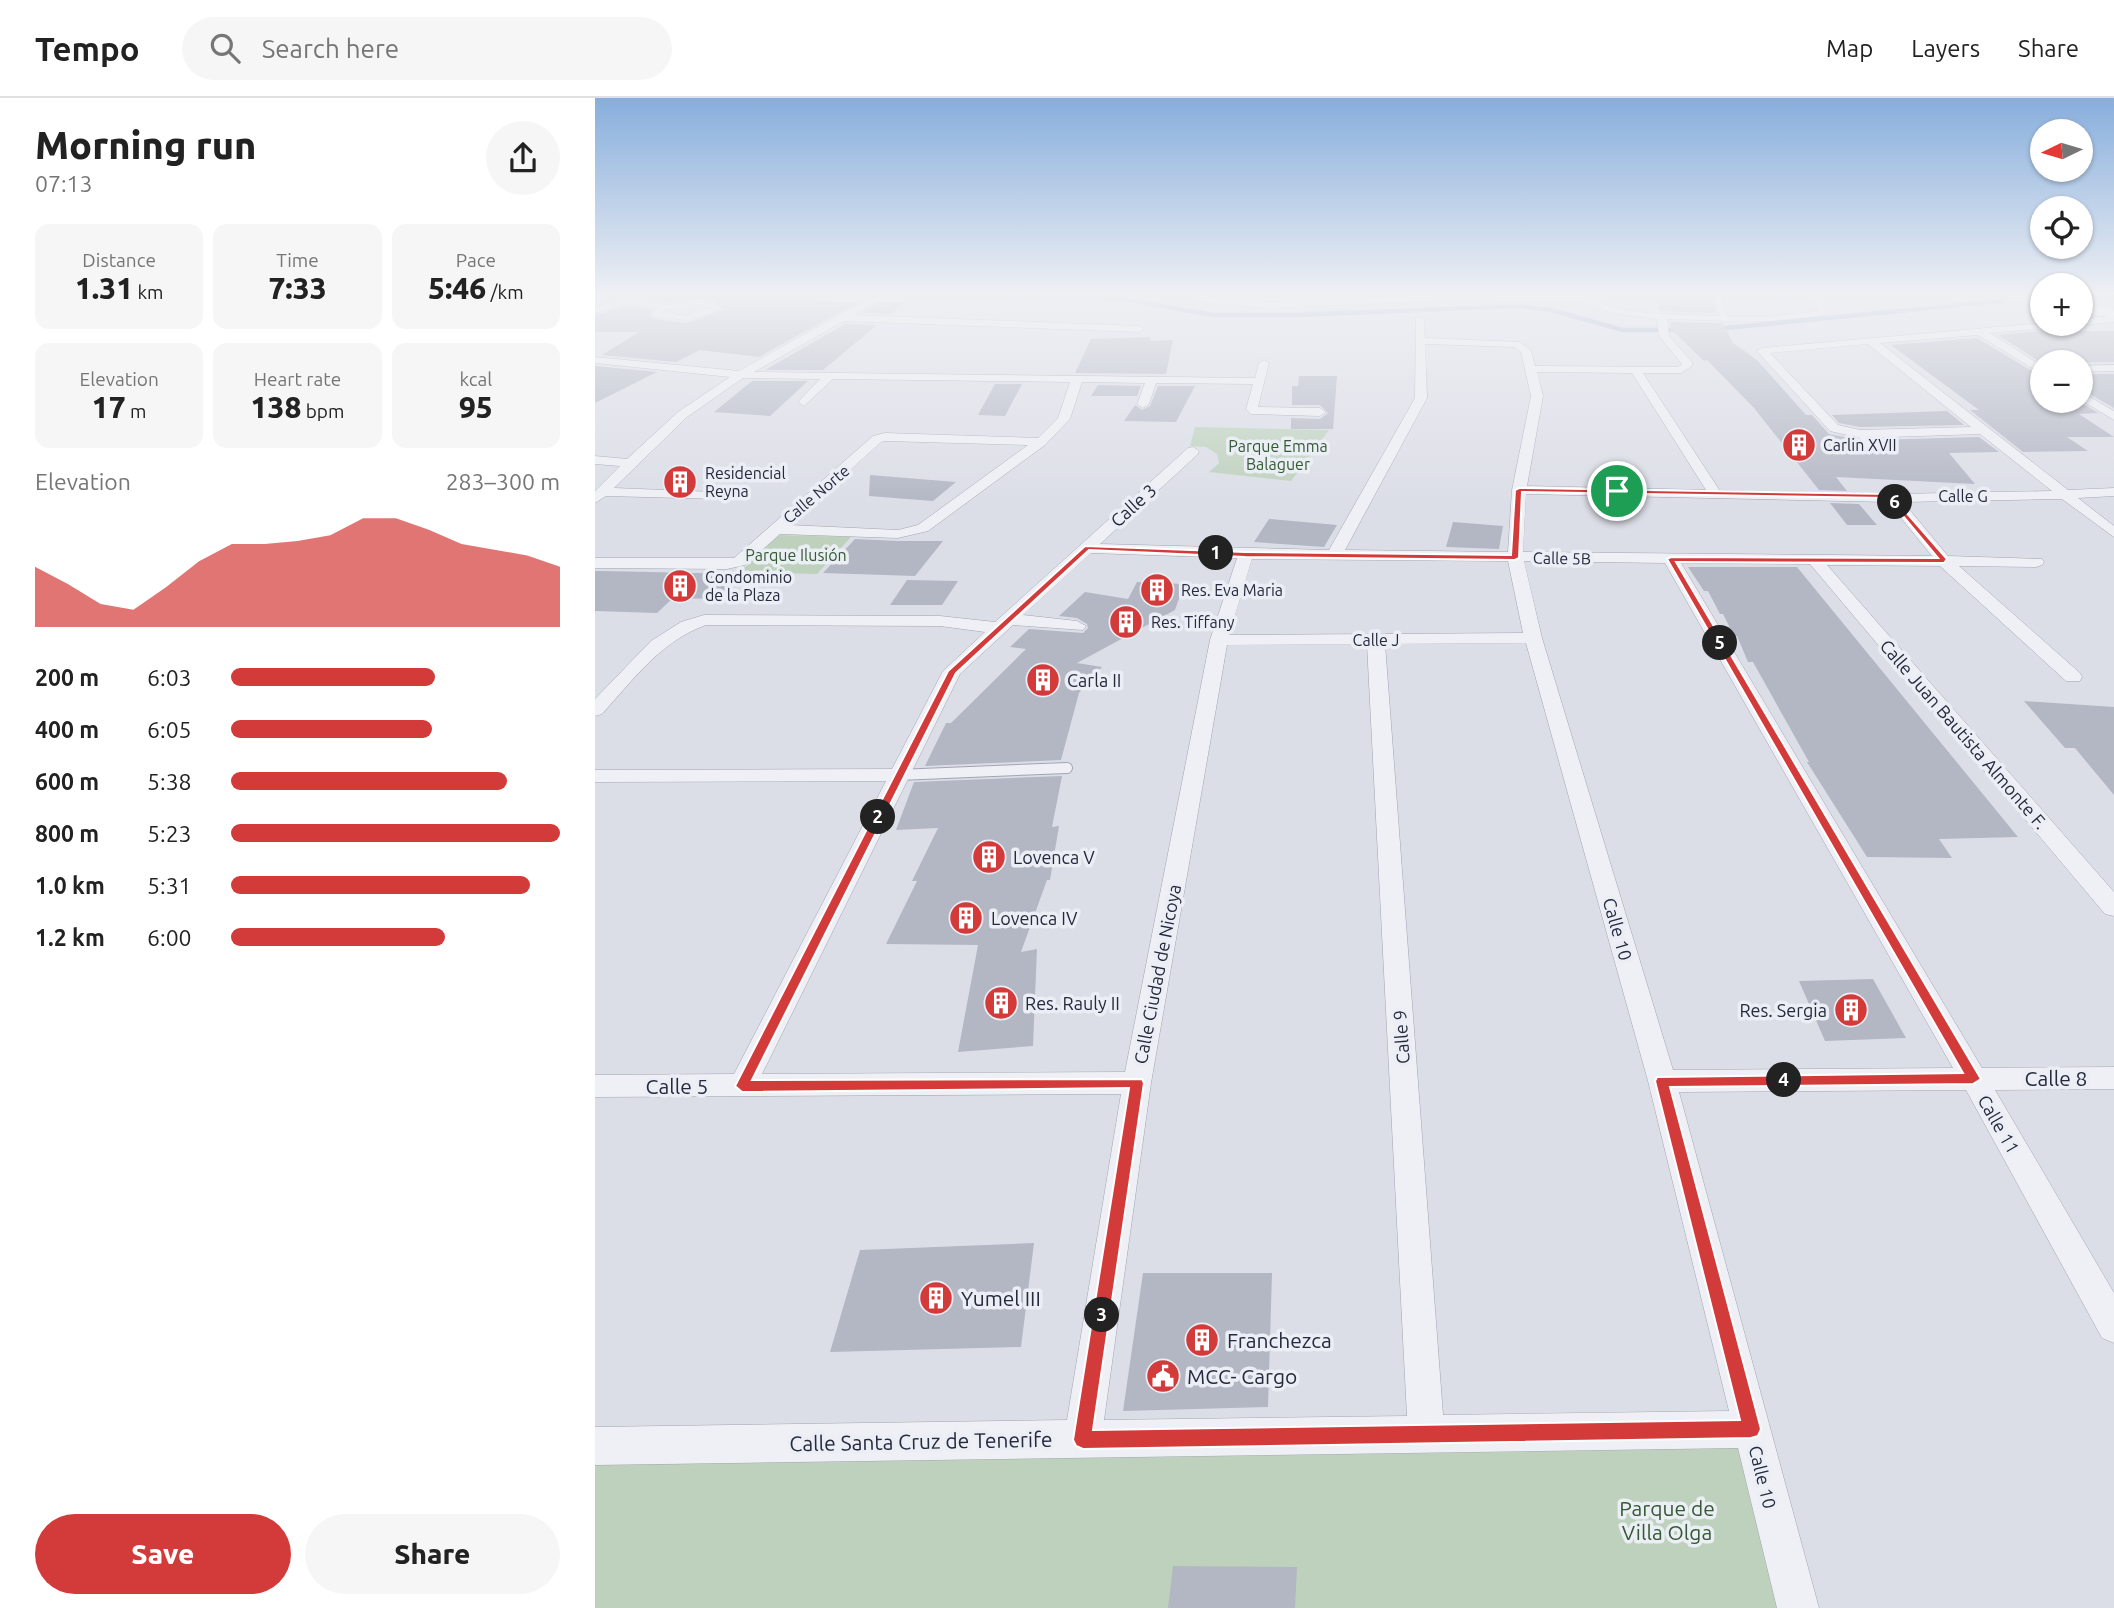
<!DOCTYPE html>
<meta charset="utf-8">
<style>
:root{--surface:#fff;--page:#f6f6f6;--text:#222;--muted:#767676;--line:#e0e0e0;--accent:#d33b3a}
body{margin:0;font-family:Ubuntu,sans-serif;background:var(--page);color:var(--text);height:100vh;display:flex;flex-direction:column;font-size:26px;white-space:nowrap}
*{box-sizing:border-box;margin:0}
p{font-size:23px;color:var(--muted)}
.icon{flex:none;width:38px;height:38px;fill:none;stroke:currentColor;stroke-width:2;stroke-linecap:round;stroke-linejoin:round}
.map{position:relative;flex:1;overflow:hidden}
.drawer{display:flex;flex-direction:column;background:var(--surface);width:595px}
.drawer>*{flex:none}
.needle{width:46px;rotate:265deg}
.buttons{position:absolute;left:1435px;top:21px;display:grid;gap:14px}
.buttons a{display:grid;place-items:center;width:63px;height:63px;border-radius:50%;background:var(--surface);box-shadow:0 2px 5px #0004;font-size:35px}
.pin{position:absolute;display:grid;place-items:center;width:60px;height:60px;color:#fff;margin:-30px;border:4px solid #fff;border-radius:50%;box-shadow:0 2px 7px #0007}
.km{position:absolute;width:35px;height:35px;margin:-18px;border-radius:50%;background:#222;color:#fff;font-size:19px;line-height:35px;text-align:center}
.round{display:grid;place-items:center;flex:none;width:74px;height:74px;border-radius:37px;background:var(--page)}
.headline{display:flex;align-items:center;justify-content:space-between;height:119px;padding:0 35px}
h1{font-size:38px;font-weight:800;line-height:52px}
.figures{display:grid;grid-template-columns:repeat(3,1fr);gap:10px;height:119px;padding:7px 35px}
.figures div{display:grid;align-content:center;border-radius:14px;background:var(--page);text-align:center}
.figures b{font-size:30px;font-weight:800}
.figures small{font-size:19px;font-weight:400}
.figures p{font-size:19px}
.chart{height:196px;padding:14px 35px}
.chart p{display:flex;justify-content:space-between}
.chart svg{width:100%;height:126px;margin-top:7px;fill:var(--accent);opacity:.7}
.action{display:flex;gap:14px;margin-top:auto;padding:14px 35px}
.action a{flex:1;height:80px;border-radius:42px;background:var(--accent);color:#fff;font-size:28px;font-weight:800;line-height:80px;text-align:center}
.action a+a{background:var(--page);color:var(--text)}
ul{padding:0 35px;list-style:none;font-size:23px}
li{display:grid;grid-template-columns:112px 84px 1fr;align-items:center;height:52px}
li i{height:18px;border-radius:9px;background:var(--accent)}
header{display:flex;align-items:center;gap:42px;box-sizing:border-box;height:98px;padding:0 35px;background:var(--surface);border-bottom:2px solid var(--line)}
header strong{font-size:33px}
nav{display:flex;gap:38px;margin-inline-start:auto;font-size:24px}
.search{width:490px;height:63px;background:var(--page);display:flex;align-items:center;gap:18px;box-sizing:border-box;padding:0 24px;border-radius:38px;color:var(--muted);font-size:26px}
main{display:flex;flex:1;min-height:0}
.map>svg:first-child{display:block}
.green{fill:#bed1bd}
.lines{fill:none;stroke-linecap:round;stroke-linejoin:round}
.stream{stroke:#95a6c9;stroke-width:4.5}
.building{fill:#b3b7c4}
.service-far2-casing{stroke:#a1a4b1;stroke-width:5}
.service-far1-casing{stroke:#a1a4b1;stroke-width:7}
.service-casing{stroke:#a1a4b1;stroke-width:12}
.minor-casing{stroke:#a1a4b1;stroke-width:1}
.service-far2{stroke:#eff0f5;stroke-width:4.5}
.service-far1{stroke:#eff0f5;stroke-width:6}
.service{stroke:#eff0f5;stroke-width:10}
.minor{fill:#eff0f5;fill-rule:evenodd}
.secondary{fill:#fff;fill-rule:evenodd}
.route{fill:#d33b3a;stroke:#fff;stroke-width:2;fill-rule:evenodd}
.labels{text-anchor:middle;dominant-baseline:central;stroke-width:7;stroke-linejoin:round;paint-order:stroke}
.far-poi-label{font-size:16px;fill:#252a3d;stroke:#ebeef5;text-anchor:start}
.far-park-label{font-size:16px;fill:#335a32;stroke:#ebeef5}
.far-street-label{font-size:16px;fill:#252a3d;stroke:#ebeef5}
.street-label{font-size:18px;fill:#252a3d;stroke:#ebeef5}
.poi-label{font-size:18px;fill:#252a3d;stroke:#ebeef5;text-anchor:start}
.near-street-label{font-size:21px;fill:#252a3d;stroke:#ebeef5}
.near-poi-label{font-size:21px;fill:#252a3d;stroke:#ebeef5;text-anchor:start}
.near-park-label{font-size:21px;fill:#335a32;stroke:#ebeef5}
</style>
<header>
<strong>Tempo</strong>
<div class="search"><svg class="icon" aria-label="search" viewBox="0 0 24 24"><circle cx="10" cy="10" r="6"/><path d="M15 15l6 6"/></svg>Search here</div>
<nav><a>Map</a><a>Layers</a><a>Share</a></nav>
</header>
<main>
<section class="drawer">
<div class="headline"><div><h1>Morning run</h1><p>07:13</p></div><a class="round"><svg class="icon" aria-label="share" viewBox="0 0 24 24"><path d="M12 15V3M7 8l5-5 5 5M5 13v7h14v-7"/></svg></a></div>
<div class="figures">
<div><p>Distance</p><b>1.31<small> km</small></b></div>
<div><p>Time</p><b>7:33</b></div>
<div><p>Pace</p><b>5:46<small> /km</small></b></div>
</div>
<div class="figures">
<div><p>Elevation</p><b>17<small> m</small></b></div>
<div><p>Heart rate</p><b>138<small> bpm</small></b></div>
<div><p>kcal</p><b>95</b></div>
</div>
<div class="chart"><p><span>Elevation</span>283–300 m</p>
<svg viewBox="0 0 160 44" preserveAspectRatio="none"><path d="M0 44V23L10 29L20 36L30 38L40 30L50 21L60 15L70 15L80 14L90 12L100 6L110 6L120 10L130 15L140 17L150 19L160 23V44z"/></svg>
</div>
<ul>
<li><b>200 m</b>6:03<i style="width:62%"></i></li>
<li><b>400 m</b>6:05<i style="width:61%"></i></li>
<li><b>600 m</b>5:38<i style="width:84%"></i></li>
<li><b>800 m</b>5:23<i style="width:100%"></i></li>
<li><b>1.0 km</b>5:31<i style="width:91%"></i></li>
<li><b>1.2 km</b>6:00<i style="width:65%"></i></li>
</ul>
<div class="action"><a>Save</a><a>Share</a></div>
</section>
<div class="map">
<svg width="1519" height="1510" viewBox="0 0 1519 1510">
<rect width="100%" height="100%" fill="#dcdee7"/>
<path class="green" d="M 600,329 L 734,332 L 696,383 L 614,374 L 624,365 L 622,356 L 611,349 L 595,348 Z
M 183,437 L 256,439 L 222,476 L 145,474 Z
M 1156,1331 L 1203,1510 L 0,1510 L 0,1348 Z"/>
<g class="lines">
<path class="stream" d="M 455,196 L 532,202 L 618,217 L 701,217 L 923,208 L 956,212 L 1028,232 L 1089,232
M 1486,199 L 1519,197
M 1120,231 L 1407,203"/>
</g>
<path class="building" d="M 64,196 L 232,196 L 218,203 L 263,204 L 164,259 L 105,252 L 81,264 L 7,257 L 44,234 L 0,234 L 0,217 L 32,208 L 57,212 L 55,217 L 59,221 L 92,225 L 128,212 L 126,207 L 118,201 L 101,200 L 70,204 L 53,201 Z
M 1059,196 L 1114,196 L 1121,215 L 1065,213 Z
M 283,204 L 310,204 L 296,216 L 267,215 Z
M 1075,224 L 1128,225 L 1138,245 L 1162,262 L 1211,317 L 1217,317 L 1234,336 L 1260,341 L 1236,344 L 1233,349 L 1237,354 L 1275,352 L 1279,347 L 1278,342 L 1384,339 L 1404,354 L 1354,355 L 1380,386 L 1241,379 L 1252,393 L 1224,392 L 1159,310 L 1112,262 L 1109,263 L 1076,231 Z
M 250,226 L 282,227 L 228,272 L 170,272 Z
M 1445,233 L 1519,233 L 1519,264 L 1447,265 L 1403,237 Z
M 555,239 L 556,243 L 578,242 L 571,276 L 480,275 L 496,241 Z
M 1382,240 L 1447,279 L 1447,303 L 1484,303 L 1503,315 L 1484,316 L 1519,339 L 1472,339 L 1493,353 L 1428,354 L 1375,312 L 1384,312 L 1296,247 Z
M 0,268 L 62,274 L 0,305 Z
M 1486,276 L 1519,276 L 1519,310 L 1486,291 Z
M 704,278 L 742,278 L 738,331 L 696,331 L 696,320 L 725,321 L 733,315 L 725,307 L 697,307 L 697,288 L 703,288 Z
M 157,283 L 213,283 L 175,318 L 119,314 Z
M 400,286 L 427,286 L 410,318 L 383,317 Z
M 503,287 L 546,288 L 542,298 L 496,298 Z
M 563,288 L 600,288 L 581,324 L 529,323 L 540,307 L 547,312 L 555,308 Z
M 1352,313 L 1369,327 L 1265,329 L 1244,325 L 1237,317 Z
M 275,377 L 361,384 L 338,403 L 274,398 Z
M 1235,405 L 1264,406 L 1282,427 L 1252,427 Z
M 674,421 L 742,427 L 729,449 L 659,444 Z
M 858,424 L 908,428 L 904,451 L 851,449 Z
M 260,441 L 303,443 L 348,443 L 320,478 L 228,475 Z
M 1093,469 L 1202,469 L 1423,739 L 1344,741 L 1357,760 L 1272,759 L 1212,664 L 1214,664 L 1158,564 L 1153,564 L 1142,538 L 1139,538 L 1128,516 L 1125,516 L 1113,493 L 1109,493 Z
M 0,473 L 7,473 L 148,476 L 121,501 L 78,500 L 62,515 L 0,513 Z
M 312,482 L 363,483 L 347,507 L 295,507 Z
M 542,484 L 589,486 L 580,512 L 482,565 L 507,569 L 484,595 L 466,662 L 330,668 L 351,625 L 356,625 L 431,551 L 415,549 L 434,531 L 488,535 L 493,530 L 492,526 L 482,520 L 464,518 L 490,494 L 533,501 Z
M 1429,603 L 1519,609 L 1519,697 L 1480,650 L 1470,650 Z
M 467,678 L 457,729 L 464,728 L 455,782 L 452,782 L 426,854 L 442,851 L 438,948 L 363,954 L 383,847 L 291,846 L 322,783 L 317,783 L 343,730 L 301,732 L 319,684 Z
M 1278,881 L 1311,940 L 1230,943 L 1204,883 Z
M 439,1145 L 426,1249 L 235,1254 L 265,1152 Z
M 548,1175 L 677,1175 L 673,1309 L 528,1313 Z
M 578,1468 L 702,1469 L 700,1510 L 573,1510 Z"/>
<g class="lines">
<g class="service-far2-casing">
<path id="service-far2" d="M 33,203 L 69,209
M 101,205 L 118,206 L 123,210 L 92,220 L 60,216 L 71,209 Z
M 1131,221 L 1174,221 L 1229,215 L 1218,196"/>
</g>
<g class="service-far1-casing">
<path id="service-far1" d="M 1239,349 L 1274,346 L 1265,336"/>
</g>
<g class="service-casing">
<path id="service" d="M 303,677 L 472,670"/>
</g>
<g class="minor-casing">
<path id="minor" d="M 47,196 L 62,196 L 0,215 L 0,209 Z
M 581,196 L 672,204 L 841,197 L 1003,196 L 997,201 C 1028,219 1089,216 1125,218 L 1117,196 L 1126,196 L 1134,223 L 1072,221 L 1074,238 L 1097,264 L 1097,268 L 1086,275 L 1048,275 L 1125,393 L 1300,396 L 1457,393 L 1385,336 L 1265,340 L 1235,333 L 1162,253 L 1167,250 L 1447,225 L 1471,226 L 1466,229 L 1395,235 L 1447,268 L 1447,276 L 1383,237 L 1285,245 L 1473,392 L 1519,390 L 1519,398 L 1483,400 L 1519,428 L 1519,439 L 1467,401 L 1308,404 L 1353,458 L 1447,461 L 1449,464 L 1447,467 L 1441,469 L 1364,468 L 1485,575 L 1487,579 L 1485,583 L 1471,583 L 1345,468 L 1232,467 L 1519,794 L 1519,818 L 1510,816 L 1215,466 L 1086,465 L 1387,970 L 1519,969 L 1519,991 L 1400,992 L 1519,1195 L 1519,1245 L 1507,1240 L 1371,992 L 1084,994 L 1224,1510 L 1182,1510 L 1143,1350 L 0,1367 L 0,1329 L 472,1322 L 526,996 L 0,999 L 0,977 L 139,976 L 291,683 L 0,684 L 0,672 L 297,671 L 348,573 L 390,534 L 345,528 L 111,527 C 66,543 38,582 7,616 L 0,618 L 0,601 L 56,543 L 86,524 L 109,517 L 345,518 L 400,524 L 593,350 L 598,349 L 604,353 L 603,356 L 505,446 L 734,452 L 820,300 L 821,219 L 829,221 L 830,240 L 925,244 L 936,253 L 940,268 L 1083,269 L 1087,266 L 1064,238 L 1062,221 L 1017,215 L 989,204 L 841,203 L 672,210 L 614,205 ZM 830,246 L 919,249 L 926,254 L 936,298 L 917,392 L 913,454 L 750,452 L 832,300 ZM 1273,246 L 1376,329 L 1265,332 L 1243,327 L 1175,255 ZM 942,274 L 1037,275 L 1111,392 L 932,388 L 948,298 ZM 931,396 L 1293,404 L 1337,458 L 928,454 ZM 496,455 L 642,460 L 615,542 L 530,974 L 167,976 L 365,576 L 418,527 L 488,532 L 491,528 L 482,523 L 428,517 ZM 657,461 L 913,463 L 928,535 L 634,537 ZM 929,463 L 1070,465 L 1358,970 L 1078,972 L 947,540 ZM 931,545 L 1053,983 L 1134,1313 L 848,1317 L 790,546 ZM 772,546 L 812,1318 L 509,1322 L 556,985 L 632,547 Z
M 276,199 L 281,202 L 279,204 L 259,217 L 544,228 L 549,231 L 544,234 L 249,223 L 159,274 L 660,280 L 664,265 L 669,262 L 674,265 L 663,309 L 725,310 L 731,314 L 725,318 L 656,316 L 651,311 L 658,286 L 561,285 L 554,306 L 548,310 L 542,306 L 550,285 L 487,284 L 475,321 L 450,347 L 333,433 L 303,440 L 185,436 L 150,467 L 132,471 L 0,470 L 0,460 L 139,460 L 278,338 L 290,335 L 443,340 L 463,320 L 475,284 L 238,281 L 209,308 L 203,304 L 225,281 L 148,280 L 92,319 L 19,390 L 120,394 L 127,398 L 125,401 L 11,398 L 0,405 L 0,393 L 25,368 L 0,366 L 0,358 L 32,361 L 83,314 L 135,279 L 0,265 L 0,259 L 144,273 ZM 286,344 L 290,343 L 433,347 L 323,427 L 303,432 L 194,427 Z
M 1519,218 L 1519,224 L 1486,227 L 1482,226 L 1486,226 L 1486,221 Z
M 1519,267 L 1519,273 L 1486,274 L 1486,268 Z
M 1486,294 L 1519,313 L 1519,322 L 1486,302 Z"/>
</g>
<use href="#service-far2" class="service-far2"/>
<use href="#service-far1" class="service-far1"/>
<use href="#service" class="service"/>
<use href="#minor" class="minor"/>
<path class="secondary" d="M 1411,196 L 1447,198 L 1447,206 L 1413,199 Z
M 1486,205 L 1519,212 L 1519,220 L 1486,213 Z"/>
</g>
<linearGradient id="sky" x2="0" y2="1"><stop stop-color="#87aedc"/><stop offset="0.48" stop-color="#eff0f4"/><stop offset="1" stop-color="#eff0f4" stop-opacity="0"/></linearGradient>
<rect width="1519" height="408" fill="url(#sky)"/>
<path class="route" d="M 924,390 L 1295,396 L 1352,461 L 1349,465 L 1081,464 L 1386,981 L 1378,986 L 1075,989 L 1166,1331 L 1163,1338 L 1156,1340 L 488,1351 L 481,1348 L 478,1342 L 534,990 L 147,994 L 140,988 L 353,573 L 490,448 L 650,454 L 916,457 L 920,392 ZM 927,394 L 1293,400 L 1343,460 L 1076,459 L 1072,461 L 1368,975 L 1062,979 L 1060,983 L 1145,1322 L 498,1332 L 549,985 L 547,981 L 157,982 L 361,575 L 494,452 L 650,459 L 920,462 L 924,460 Z"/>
<defs>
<g id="building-disc" transform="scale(1.75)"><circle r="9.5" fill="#d33b3a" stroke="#ebeef5"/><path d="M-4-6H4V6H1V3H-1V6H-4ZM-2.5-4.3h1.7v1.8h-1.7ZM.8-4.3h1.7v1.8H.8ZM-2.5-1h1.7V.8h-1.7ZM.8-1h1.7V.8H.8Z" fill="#fff"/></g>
<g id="civic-disc" transform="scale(1.75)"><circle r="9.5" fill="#d33b3a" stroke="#ebeef5"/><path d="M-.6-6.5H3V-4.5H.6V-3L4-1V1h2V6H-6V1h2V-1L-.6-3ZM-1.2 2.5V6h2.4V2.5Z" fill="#fff"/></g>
</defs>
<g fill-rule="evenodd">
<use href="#building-disc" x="1204" y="347"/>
<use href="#building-disc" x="85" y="384"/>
<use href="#building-disc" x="85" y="488"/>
<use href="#building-disc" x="562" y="492"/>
<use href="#building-disc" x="531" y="524"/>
<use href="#building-disc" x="448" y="582"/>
<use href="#building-disc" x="394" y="759"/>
<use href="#building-disc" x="371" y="820"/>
<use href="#building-disc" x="406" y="905"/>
<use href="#building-disc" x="1256" y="912"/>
<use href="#building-disc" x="341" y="1200"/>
<use href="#building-disc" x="607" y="1242"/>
<use href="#civic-disc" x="568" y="1278"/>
</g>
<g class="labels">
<g class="far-poi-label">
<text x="1228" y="347">Carlin XVII</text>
<text x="110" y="375">Residencial<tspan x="110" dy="18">Reyna</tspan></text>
<text x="110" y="479">Condominio<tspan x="110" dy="18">de la Plaza</tspan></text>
<text x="586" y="492">Res. Eva Maria</text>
<text x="556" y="524">Res. Tiffany</text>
</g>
<g class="far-park-label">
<text x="683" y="348">Parque Emma<tspan x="683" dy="18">Balaguer</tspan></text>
<text x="201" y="457">Parque Ilusión</text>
</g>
<g class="far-street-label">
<text transform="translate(221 396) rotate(-40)">Calle Norte</text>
<text x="1368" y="398">Calle G</text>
<text transform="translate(967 460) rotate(1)">Calle 5B</text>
<text x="781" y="542">Calle J</text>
</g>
<g class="street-label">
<text transform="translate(538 407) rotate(-42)">Calle 3</text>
<text transform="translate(1369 636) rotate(49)">Calle Juan Bautista Almonte F.</text>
<text transform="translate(1023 831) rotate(74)">Calle 10</text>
<text transform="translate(562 876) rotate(-79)">Calle Ciudad de Nicoya</text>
<text transform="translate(806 939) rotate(-94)">Calle 9</text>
<text transform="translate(1404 1026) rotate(60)">Calle 11</text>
<text transform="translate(1168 1379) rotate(76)">Calle 10</text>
</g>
<g class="poi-label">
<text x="472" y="582">Carla II</text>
<text x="418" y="759">Lovenca V</text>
<text x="396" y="820">Lovenca IV</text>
<text x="430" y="905">Res. Rauly II</text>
<text x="1232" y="912" text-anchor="end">Res. Sergia</text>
</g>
<g class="near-street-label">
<text x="1461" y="980">Calle 8</text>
<text x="82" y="988">Calle 5</text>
<text transform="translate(326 1343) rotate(-1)">Calle Santa Cruz de Tenerife</text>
</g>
<g class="near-poi-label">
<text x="366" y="1200">Yumel III</text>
<text x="632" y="1242">Franchezca</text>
<text x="592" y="1278">MCC- Cargo</text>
</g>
<g class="near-park-label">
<text x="1072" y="1410">Parque de<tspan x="1072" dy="24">Villa Olga</tspan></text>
</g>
</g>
</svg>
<div class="buttons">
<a><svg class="needle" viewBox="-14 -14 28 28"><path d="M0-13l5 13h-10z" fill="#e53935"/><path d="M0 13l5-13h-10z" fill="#767676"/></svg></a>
<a><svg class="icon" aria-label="locate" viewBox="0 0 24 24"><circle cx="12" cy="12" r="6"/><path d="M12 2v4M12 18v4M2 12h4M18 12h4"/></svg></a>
<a>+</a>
<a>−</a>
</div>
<div class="pin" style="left:1022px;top:393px;background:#1e9e55"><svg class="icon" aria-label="arrive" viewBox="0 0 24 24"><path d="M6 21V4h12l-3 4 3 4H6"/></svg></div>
<b class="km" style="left:621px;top:455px">1</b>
<b class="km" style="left:283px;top:719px">2</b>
<b class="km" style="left:507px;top:1217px">3</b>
<b class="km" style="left:1189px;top:982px">4</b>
<b class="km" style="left:1125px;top:545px">5</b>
<b class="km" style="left:1300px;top:404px">6</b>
</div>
</main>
